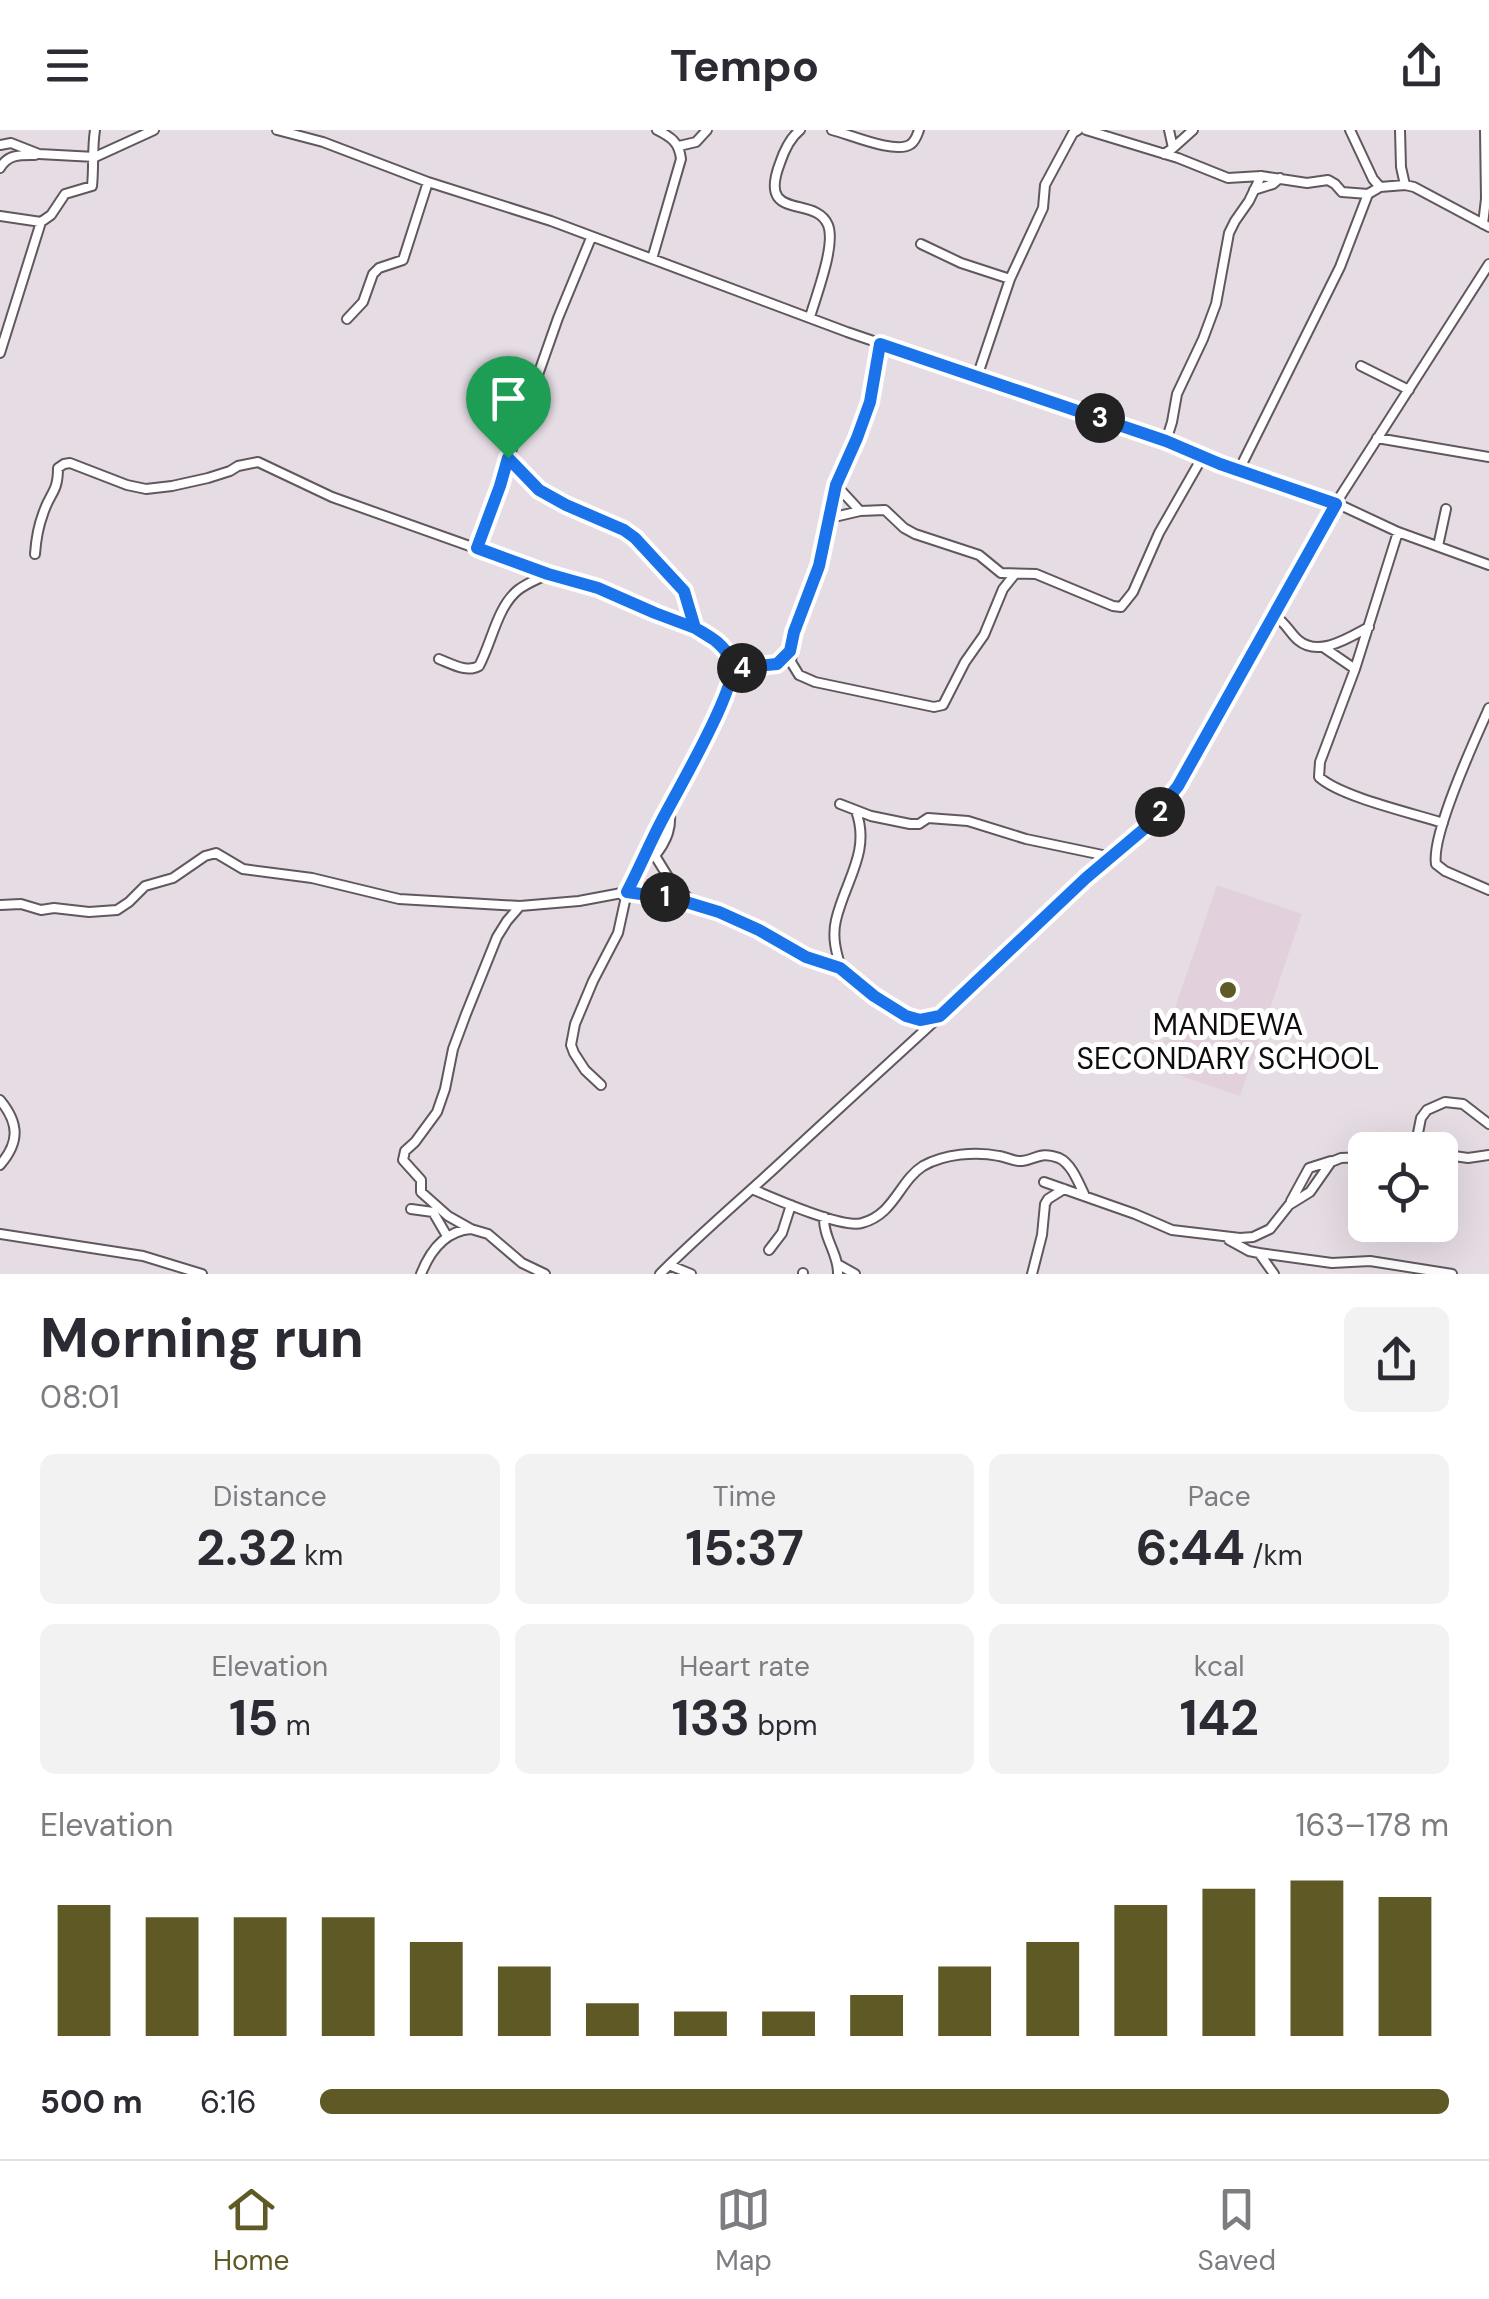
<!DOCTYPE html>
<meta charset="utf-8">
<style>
:root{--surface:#fff;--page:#f2f2f3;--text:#2b2b33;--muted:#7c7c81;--line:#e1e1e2;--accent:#5f5925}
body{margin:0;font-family:"DM Sans",sans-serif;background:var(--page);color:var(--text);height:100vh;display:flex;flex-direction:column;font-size:38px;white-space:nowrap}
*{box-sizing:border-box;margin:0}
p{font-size:32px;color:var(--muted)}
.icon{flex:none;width:55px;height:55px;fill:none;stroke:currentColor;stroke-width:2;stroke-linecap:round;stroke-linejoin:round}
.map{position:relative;height:1144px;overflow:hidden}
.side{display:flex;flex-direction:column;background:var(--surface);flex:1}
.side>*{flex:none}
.tools{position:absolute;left:1348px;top:1002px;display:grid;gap:20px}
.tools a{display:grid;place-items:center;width:110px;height:110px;border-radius:15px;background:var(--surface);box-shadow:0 10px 40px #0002;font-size:50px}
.pin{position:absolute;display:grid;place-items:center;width:85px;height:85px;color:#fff;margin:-102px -42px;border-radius:50% 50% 50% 0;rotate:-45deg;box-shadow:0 0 10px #0007}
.pin .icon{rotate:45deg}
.km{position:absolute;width:50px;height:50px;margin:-25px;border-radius:50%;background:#222;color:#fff;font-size:28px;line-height:50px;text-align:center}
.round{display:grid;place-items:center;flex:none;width:105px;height:105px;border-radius:15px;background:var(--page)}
.head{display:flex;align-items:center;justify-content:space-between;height:170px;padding:0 40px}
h1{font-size:55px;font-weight:700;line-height:75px}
.figures{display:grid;grid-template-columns:repeat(3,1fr);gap:15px;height:170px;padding:10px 40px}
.figures div{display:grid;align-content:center;border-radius:15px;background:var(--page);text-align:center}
.figures b{font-size:50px;font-weight:700}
.figures small{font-size:28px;font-weight:400}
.figures p{font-size:28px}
.chart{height:280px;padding:20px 40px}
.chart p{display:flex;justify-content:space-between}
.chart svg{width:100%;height:180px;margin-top:10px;stroke:var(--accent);stroke-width:6}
ul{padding:0 40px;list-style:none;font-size:32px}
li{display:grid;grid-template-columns:160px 120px 1fr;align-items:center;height:75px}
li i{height:25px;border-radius:12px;background:var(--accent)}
header{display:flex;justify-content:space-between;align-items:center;height:130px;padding:0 40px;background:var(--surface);font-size:45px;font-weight:700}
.tabs{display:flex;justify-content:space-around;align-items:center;height:140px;border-top:2px solid var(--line);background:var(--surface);font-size:28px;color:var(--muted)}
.tabs a{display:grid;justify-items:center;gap:5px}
.tabs .on{color:var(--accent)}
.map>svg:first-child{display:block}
.built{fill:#e2d0dd}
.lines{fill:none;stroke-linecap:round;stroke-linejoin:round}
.minor-casing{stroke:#61585f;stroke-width:12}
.minor{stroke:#fff;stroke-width:8}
.route-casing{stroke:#fff;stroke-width:20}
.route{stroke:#1a73e8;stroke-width:12}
.poi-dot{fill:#5f5925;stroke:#fff;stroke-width:4}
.labels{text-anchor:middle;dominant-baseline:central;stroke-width:10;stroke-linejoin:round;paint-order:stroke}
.poi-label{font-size:30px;fill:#100d0f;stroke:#fff}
</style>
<header><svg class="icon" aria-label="menu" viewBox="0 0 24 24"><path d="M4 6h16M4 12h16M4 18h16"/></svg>Tempo<svg class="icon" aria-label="share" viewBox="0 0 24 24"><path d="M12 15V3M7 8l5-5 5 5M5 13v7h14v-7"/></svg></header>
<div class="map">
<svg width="1489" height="1144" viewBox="0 0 1489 1144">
<rect width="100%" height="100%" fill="#e6dce4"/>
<path class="built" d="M 1217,755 L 1302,784 L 1240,966 L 1155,937 Z"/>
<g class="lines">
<g class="minor-casing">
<path id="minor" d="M 277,0 L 323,12 L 428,52 L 551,91 L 847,202 L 1166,311 L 1219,334 L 1336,373 L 1398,402 L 1489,435
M 800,0 C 790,8 784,21 780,33 C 757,93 815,64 828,95 C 836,115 816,166 810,187
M 832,0 C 849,4 896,25 911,14 C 916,10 917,5 919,0
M 1086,0 L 1178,28 L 1228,48 L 1261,46 L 1307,53 L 1328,50 L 1335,54 L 1342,62 L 1368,64
M 1350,0 L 1373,49 L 1380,57
M 1400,0 L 1401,37 L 1405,55
M 0,15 L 11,13 L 39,24 L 95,27 L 154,0
M 679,16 L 696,12 L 707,0
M 1173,18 L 1193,0
M 1164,24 L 1173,18 L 1169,0
M 0,38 C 8,24 20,25 35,25
M 1254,60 L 1273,54 L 1280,48
M 0,86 L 41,92
M 1483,94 L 1486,69 L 1485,0
M 921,114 L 961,133 L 1010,149
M 652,129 L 681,29 C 679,12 671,7 657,0
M 347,189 L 363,172 L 373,144 L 379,138 L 403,130 L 428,52
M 880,213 L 871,271 L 857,308 L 836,355 L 819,436 L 794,502 L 791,532 L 799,545 L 815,552 L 934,577 L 943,575 L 965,532 L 984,505 L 1003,459 L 1015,444
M 0,223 L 41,92 L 51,85 L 65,64 L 92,56 C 94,37 92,19 95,0
M 1361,236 L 1409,260
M 977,247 L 1010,149 L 1043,78 L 1045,55 L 1073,3 L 1078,0
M 1377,308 L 1489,327
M 1166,311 L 1172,292 L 1177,264 L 1203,209 L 1216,174 L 1229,103 L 1235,91 L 1249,71 L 1261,46
M 508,328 L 530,352 L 550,367 L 608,392 L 635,408 L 684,461 L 695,498
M 1239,340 L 1340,137 L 1368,64 L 1380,57 L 1405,55 L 1414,57 L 1489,97
M 836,355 L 860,381
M 830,388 L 860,381 L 885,380 L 904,398 L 915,404 L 979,425 L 1001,443 L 1036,444 L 1113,476 L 1121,477 L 1133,462 L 1159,403 L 1203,326
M 1398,402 L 1355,539 L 1320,632 L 1319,647 C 1341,667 1412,683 1443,693
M 1438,416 L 1446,379
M 477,418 L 558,188 L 591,108
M 35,424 C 36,410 38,397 43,384 C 50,362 58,363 58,338 L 64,334 L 70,333 L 127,355 L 146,359 L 172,356 L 208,348 L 230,341 L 238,336 L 258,332 L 332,367 L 548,444 L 599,458 L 655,483 L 695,498 L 716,511 L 733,534 L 729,554 L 701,619 L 660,693 L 627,762 L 618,803 L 593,851 L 575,894 L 571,915 L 574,923 L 585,940 L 601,955
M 1275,486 C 1286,493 1289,502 1298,510 C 1319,528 1350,507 1369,497
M 1323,517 L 1355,539
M 439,529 C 452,534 467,543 479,536 C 492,512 497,477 518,460 C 527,453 538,449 548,444
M 733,534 L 739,538 L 777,534 L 790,521
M 1489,578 C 1475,609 1431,705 1436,734 L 1445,741 L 1489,760
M 840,674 L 871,686 L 910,694 L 919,694 L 928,688 L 968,691 L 1026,709 L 1112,727
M 649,716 L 670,750 L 691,771
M 654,727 C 667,711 673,697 669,676
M 0,775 L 21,774 L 41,780 L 54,778 L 89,782 L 117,780 L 129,772 L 145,756 L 173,748 L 205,726 L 216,723 L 243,739 L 312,748 L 399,769 L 520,776 L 579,771 L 627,762 L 676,769 L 719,782 L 759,800 L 806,827 L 841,838 L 874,866 L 906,886 L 920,890 L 936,887
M 520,776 L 507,791 L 497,807 L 466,884 L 453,919 L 445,959 L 437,982 L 415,1012 L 405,1021 L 403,1030 L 421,1050 L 421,1062 L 448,1086 L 471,1099 L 488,1104 L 522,1133 L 545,1144
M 841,838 C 836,822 832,807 836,790 C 845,751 871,722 856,681
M 0,970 C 20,994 19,1013 0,1035
M 1415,1018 L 1421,988 L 1427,980 L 1445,972 L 1463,974 L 1489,994
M 1399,1020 L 1415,1018 L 1426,1020
M 1440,1024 L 1468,1028 L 1489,1025
M 1044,1052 L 1135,1084 L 1172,1100 L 1240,1108 L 1253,1107 L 1270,1099 L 1289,1075 L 1310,1062 L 1331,1032 L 1341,1028 L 1365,1027
M 752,1059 C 773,1068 842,1099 862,1093 C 895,1084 899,1051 923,1036 C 944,1024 976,1021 999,1026 C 1007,1027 1014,1032 1022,1031 C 1037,1029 1040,1021 1059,1028 C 1072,1034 1079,1054 1085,1066
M 1291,1071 L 1309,1038 L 1331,1031
M 411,1079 L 433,1082 L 447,1106
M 824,1087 C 823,1108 839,1125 838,1144
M 0,1104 L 143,1126 L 202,1144
M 1229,1110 L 1249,1121 L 1259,1123 L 1274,1144
M 769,1120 L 782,1103 L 791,1075
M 1259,1123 L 1332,1133 L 1370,1131 L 1452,1144
M 669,1135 L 691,1144
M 839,1135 L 855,1144
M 803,1143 L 803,1144
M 421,1144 C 430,1121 445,1101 471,1099
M 660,1144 C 698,1106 738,1072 777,1036 C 871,948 968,863 1060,773 C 1100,734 1147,704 1178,656 L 1336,373 L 1489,134
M 1032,1144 L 1042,1105 L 1045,1074 L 1048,1069 L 1064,1059"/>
</g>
<use href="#minor" class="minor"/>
</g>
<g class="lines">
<g class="route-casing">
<path id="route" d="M 508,328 L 539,360 L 566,375 L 624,400 L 635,408 L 684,461 L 695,498 C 710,506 729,517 732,536 C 736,560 675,665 661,692 C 649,715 639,739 627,762 L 676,769 L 719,782 L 759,800 L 806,827 L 840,838 L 874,866 L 906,886 L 920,890 L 940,886 L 1086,748 L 1144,699 L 1178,656 L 1336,374 L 1220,334 L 1166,311 L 880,214 L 870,272 L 857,308 L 836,355 L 819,436 L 794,502 L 790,521 L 777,534 L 739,538 L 732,534 L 726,521 L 716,511 L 695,498 L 655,483 L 598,458 L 548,444 L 477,418 L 500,356 L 508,328"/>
</g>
<use href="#route" class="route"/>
</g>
<circle class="poi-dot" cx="1228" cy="860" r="10"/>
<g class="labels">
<g class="poi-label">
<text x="1228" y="894">MANDEWA<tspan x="1228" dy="34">SECONDARY SCHOOL</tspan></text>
</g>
</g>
</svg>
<div class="tools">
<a><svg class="icon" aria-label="locate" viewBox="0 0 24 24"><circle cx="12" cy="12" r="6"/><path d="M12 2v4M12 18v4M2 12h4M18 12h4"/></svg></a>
</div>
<div class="pin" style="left:508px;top:328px;background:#1e9e55"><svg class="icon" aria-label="arrive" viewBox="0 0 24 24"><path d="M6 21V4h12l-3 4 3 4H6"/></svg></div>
<b class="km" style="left:665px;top:767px">1</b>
<b class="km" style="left:1160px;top:682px">2</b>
<b class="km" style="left:1100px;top:288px">3</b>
<b class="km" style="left:742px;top:538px">4</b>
</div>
<section class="side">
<div class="head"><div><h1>Morning run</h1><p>08:01</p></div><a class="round"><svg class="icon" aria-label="share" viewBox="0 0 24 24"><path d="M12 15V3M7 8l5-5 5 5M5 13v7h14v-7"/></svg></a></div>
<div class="figures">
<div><p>Distance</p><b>2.32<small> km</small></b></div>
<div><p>Time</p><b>15:37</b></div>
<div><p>Pace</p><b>6:44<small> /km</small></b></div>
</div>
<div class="figures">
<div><p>Elevation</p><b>15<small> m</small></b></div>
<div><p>Heart rate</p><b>133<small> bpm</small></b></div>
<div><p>kcal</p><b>142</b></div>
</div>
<div class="chart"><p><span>Elevation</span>163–178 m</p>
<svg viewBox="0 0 160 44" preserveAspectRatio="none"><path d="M5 44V12M15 44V15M25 44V15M35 44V15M45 44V21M55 44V27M65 44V36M75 44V38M85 44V38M95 44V34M105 44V27M115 44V21M125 44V12M135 44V8M145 44V6M155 44V10"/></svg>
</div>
<ul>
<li><b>500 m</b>6:16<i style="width:100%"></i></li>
</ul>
</section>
<nav class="tabs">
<a class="on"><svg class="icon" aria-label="home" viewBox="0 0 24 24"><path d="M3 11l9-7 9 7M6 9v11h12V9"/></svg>Home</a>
<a><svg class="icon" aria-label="map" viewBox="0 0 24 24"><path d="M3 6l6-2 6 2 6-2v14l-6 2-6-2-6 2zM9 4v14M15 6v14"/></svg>Map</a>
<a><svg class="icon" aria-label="saved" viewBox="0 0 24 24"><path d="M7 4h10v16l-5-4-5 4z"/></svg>Saved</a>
</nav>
